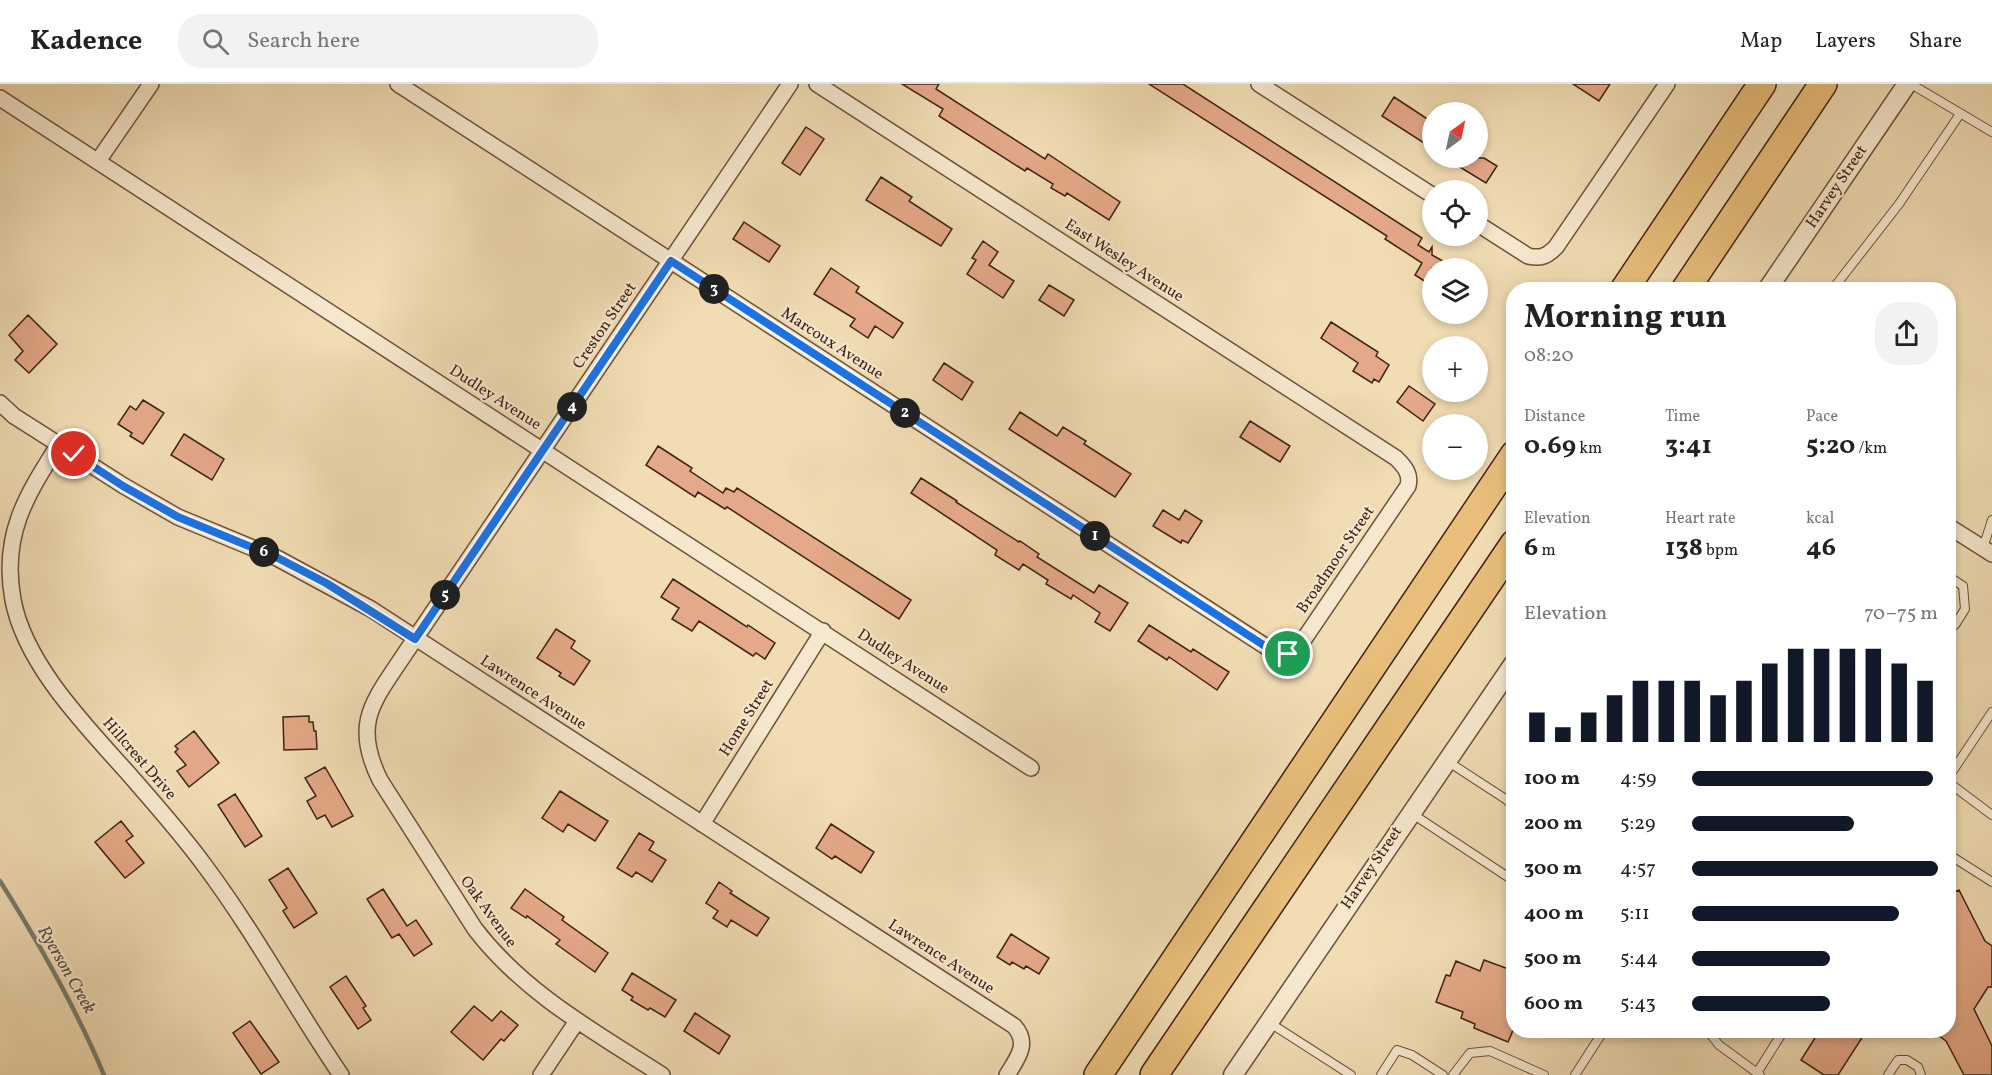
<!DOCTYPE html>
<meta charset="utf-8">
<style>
:root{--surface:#fff;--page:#f2f2f2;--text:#222;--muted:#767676;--line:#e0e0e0;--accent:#111827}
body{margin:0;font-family:Vollkorn,serif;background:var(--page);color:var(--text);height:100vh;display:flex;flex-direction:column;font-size:22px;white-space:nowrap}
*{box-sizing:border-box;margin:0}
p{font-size:20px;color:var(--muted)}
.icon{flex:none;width:33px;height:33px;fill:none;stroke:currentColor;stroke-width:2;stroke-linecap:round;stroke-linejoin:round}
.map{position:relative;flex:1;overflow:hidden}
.drawer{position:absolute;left:1506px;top:198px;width:450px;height:756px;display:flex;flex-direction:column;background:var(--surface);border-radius:24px;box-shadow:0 3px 9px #0003}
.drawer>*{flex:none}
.needle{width:39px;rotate:33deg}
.buttons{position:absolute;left:1422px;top:18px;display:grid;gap:12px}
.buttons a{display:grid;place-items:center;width:66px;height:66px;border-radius:50%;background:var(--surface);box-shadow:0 3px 9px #0003;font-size:30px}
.pin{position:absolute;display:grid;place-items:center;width:51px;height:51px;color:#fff;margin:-26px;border:3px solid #fff;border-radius:50%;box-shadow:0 2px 6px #0007}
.km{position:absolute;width:30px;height:30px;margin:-15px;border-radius:50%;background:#222;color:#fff;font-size:16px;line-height:30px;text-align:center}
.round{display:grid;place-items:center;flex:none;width:63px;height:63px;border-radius:24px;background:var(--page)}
.headline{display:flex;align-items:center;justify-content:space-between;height:102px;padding:0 18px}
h1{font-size:33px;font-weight:700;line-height:45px}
.stats{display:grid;grid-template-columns:repeat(3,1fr);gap:9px;height:102px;padding:6px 18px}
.stats div{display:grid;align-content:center}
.stats b{font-size:26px;font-weight:700}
.stats small{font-size:16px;font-weight:400}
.stats p{font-size:16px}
.chart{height:168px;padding:12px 18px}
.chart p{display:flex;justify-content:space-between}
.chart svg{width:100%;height:108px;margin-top:6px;stroke:var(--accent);stroke-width:6}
ul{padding:0 18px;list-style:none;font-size:20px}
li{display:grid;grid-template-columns:96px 72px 1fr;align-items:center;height:45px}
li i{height:15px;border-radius:8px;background:var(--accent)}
header{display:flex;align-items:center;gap:36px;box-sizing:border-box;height:84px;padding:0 30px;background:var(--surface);border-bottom:2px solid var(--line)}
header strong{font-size:28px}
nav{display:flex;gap:33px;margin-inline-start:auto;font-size:21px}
.search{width:420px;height:54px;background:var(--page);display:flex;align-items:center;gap:15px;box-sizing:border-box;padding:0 21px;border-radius:24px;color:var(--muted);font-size:22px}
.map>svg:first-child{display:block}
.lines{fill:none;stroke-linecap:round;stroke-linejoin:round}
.stream{stroke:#777d71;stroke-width:4.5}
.building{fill:#e4a988;stroke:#402115;stroke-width:1.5}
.service-casing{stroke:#6c503c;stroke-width:10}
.minor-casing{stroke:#6c503c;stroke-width:18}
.tertiary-casing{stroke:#6c503c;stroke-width:21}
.motorway-casing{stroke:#402115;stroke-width:30}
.service{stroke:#f6e8ce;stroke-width:8}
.minor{stroke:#f6e8ce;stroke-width:15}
.tertiary{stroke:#f6e8ce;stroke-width:18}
.motorway{stroke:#e8be7a;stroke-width:27}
.route-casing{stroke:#fff;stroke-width:12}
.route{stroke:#1a73e8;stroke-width:8}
.labels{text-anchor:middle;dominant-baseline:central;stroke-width:4.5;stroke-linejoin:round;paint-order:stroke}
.street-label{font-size:16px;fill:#402115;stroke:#f6e8ce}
.water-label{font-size:18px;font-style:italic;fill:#5b4f43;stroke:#f6e8ce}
</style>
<header>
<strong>Kadence</strong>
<div class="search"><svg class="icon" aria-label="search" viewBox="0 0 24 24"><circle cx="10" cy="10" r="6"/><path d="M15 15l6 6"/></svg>Search here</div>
<nav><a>Map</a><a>Layers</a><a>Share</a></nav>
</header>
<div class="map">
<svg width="1992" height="991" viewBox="0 0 1992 991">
<rect width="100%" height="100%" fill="#f1dcb3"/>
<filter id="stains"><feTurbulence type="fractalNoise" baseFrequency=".00333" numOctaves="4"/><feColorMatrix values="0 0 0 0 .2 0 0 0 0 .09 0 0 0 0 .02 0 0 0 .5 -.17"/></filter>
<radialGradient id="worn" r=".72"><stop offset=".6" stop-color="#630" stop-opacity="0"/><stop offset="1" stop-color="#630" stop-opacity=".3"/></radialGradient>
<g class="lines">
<path class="stream" d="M 0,797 C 39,859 76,924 104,991"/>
</g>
<path class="building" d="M 902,0 L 939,0 L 936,5 L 1045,75 L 1048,70 L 1120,118 L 1109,136 L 1067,109 L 1065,112 L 1051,104 L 1053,100 L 1027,84 L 1025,87 L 939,32 L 943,25 Z
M 1149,0 L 1183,0 L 1422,154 L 1418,161 L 1429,168 L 1432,163 L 1432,171 L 1455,184 L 1432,184 L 1432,202 L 1415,191 L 1422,179 L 1385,155 L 1387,152 Z
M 1573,0 L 1610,0 L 1599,17 Z
M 1394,13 L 1432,38 L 1432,46 L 1424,59 L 1382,32 Z
M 806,43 L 824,55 L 800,91 L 782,79 Z
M 1445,74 L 1484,74 L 1497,82 L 1486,99 Z
M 881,93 L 912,113 L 909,117 L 952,145 L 941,162 L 866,116 Z
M 744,138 L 780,162 L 769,178 L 733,155 Z
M 983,157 L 998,168 L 989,181 L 1014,197 L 1003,214 L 967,190 L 976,176 L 972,174 Z
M 831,184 L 859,203 L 856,208 L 903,239 L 893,254 L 875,242 L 868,254 L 850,242 L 855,235 L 814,210 Z
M 1049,201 L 1074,216 L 1064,232 L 1039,216 Z
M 28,231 L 57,260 L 29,289 L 15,276 L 23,267 L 9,251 Z
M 1331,238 L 1378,268 L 1376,272 L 1389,281 L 1379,298 L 1374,295 L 1372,299 L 1353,287 L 1358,279 L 1321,254 Z
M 944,279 L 973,298 L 962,316 L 933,296 Z
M 1409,302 L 1435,320 L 1423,337 L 1397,318 Z
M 143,316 L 164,329 L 143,360 L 130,352 L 132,349 L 118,340 L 130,322 L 136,326 Z
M 1020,328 L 1057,352 L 1063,343 L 1086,357 L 1084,360 L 1131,390 L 1115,413 L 1009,345 Z
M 1250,337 L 1290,362 L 1280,378 L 1240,353 Z
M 184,350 L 224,375 L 212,396 L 171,371 Z
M 658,362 L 692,384 L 690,387 L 723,409 L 726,404 L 734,408 L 737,404 L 911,516 L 899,535 L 727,423 L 725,425 L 698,408 L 695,413 L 646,381 Z
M 921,394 L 957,417 L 956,418 L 1019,458 L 1020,457 L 1039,470 L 1037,473 L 1094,509 L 1099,501 L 1128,519 L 1110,547 L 1095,538 L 1100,529 L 1073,511 L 1071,515 L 1046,500 L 1048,496 L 1023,480 L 1019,486 L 995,471 L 997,466 L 911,409 Z
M 1163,426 L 1179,436 L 1185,426 L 1202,437 L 1188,459 L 1182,456 L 1181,459 L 1153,442 Z
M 673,495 L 747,543 L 748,541 L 775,559 L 765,575 L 756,569 L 753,572 L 699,537 L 692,547 L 672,535 L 679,524 L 661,513 Z
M 1149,541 L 1191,568 L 1193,565 L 1229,588 L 1217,606 L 1169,573 L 1167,576 L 1138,557 Z
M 556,545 L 575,557 L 571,564 L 590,577 L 574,601 L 559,592 L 561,589 L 537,574 Z
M 309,632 L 309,638 L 313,638 L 314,647 L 316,647 L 317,665 L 284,666 L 283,633 Z
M 194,647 L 219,679 L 189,703 L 177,687 L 186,681 L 175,668 L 178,665 L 175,662 Z
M 325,683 L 353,732 L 332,743 L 325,731 L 317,735 L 307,717 L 316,712 L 305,694 Z
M 560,707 L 608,737 L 595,757 L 568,740 L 563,748 L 542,734 Z
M 235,710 L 262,752 L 245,763 L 218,721 Z
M 121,737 L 133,752 L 126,757 L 144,779 L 125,794 L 95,758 Z
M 831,740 L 874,768 L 861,789 L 835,772 L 832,775 L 816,764 Z
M 639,749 L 654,758 L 649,766 L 666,776 L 652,798 L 636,788 L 632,793 L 617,784 Z
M 288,784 L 317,829 L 294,844 L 283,827 L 287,824 L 269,796 Z
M 719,798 L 732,807 L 730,809 L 769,834 L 757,852 L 731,836 L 727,843 L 713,834 L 718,827 L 706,819 Z
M 383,805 L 407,842 L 416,836 L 432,860 L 414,872 L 399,850 L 392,854 L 367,815 Z
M 525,805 L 564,833 L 562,836 L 608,869 L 595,888 L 556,860 L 560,856 L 527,832 L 526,834 L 511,824 Z
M 1959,806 L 1985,857 L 1992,862 L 1992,903 L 1988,903 L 1974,925 L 1992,962 L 1992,991 L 1964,991 L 1946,957 L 1931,946 L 1948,946 L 1948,887 L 1952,881 L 1948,874 L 1948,811 Z
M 1011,850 L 1049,874 L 1039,890 L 1026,882 L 1024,885 L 1012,878 L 1010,881 L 997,873 Z
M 1484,876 L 1514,887 L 1514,944 L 1508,958 L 1474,944 L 1475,940 L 1461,934 L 1463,928 L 1436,918 L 1446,891 L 1450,892 L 1456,877 L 1480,887 Z
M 632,889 L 676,916 L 665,933 L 650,924 L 648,926 L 631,916 L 633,913 L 622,906 Z
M 346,892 L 366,922 L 363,924 L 371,936 L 358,945 L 330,903 Z
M 474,922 L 492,937 L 501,927 L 518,941 L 504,957 L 501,955 L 483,976 L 451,948 Z
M 695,929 L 730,952 L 719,970 L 684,947 Z
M 250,937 L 279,978 L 261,990 L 233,949 Z
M 1820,946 L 1867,946 L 1838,991 L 1824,991 L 1801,976 Z"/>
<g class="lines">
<g class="service-casing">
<path id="service" d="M 1911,0 L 1992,48
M 1832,206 L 1899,120 L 1960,30
M 1983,464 L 1992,436
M 1948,492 L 1963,502 L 1965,525 L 1955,541 L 1948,539
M 1447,677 L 1507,716 L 1514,724
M 1948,694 L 1992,628
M 1948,698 L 1992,731
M 1411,729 L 1514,797
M 1948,770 L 1992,798
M 1270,939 L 1351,991
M 1707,946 L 1719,961 L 1760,991
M 1757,989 L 1784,946
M 1381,991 L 1397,966 L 1412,971 L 1443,991
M 1453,991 L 1470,969 L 1490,967 L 1544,991
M 1575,991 L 1604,946
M 1888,991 L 1898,976 L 1907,976 L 1918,983 L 1921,991"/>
</g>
<g class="minor-casing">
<path id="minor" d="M 398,0 L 1268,564 L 1288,570 L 1298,564 L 1408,402 C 1411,390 1405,383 1396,374 L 817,0
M 1259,0 L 1432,111
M 0,14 L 1031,684
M 98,77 L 151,0
M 1478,140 L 1528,172 C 1541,175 1547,172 1556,163 L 1667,0
M 0,319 L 14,332 L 124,402 L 178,433 L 277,474 L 371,525 L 1014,942 C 1030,959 1017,975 1007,991
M 59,360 C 26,412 1,451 13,516 C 25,580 85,641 127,688 C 154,719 181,749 205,782 C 255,849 294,922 341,991
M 1948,442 L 1992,470
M 702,740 L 823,547
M 541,991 L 577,937
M 662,991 C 595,948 524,909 475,845 L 380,696 C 352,639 373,618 404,571 L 790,0"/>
</g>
<g class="tertiary-casing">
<path id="tertiary" d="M 1767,206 L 1907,0
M 1233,991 L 1514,579"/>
</g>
<g class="motorway-casing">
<path id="motorway" d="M 1624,206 L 1762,0
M 1685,206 L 1823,0
M 1098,991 L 1514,371
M 1154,991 L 1514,460"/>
</g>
<use href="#service" class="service"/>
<use href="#minor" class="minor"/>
<use href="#tertiary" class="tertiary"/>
<use href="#motorway" class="motorway"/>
</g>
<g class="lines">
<g class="route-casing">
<path id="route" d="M 74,370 L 123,402 L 178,433 L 278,474 L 326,499 L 415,555 L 671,177 L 1268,564 L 1288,570"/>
</g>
<use href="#route" class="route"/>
</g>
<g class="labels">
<g class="street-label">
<text transform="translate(1837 103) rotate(-56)">Harvey Street</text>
<text transform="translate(1124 177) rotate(33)">East Wesley Avenue</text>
<text transform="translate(605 242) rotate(-56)">Creston Street</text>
<text transform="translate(832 260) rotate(33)">Marcoux Avenue</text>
<text transform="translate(495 314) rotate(33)">Dudley Avenue</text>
<text transform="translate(1336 476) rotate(-56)">Broadmoor Street</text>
<text transform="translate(903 578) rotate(33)">Dudley Avenue</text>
<text transform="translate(533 609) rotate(33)">Lawrence Avenue</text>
<text transform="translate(747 634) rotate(-58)">Home Street</text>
<text transform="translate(139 675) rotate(49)">Hillcrest Drive</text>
<text transform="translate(1372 784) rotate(-56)">Harvey Street</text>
<text transform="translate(488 828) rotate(54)">Oak Avenue</text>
<text transform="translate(941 873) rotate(33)">Lawrence Avenue</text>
</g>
<g class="water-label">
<text transform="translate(66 886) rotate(60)">Ryerson Creek</text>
</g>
</g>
<rect width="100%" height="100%" filter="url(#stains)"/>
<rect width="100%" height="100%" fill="url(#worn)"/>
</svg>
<div class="buttons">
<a><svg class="needle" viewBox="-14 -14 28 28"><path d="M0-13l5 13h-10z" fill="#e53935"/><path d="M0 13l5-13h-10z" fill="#767676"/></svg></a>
<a><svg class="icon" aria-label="locate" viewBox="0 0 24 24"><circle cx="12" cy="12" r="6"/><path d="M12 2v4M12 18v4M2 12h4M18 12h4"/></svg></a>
<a><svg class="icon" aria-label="layers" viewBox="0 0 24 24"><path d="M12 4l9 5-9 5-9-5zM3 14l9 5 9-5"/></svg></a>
<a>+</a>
<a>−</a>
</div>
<div class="pin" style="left:1288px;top:570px;background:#1e9e55"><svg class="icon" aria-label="arrive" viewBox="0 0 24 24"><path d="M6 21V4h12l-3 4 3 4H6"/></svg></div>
<div class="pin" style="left:74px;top:370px;background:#d93025"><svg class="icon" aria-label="check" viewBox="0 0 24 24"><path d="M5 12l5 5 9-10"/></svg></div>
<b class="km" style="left:1095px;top:452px">1</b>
<b class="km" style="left:905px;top:329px">2</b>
<b class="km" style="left:714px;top:205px">3</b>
<b class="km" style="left:572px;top:323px">4</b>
<b class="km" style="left:445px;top:511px">5</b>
<b class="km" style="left:264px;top:468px">6</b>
<section class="drawer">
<div class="headline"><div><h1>Morning run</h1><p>08:20</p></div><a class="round"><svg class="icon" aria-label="share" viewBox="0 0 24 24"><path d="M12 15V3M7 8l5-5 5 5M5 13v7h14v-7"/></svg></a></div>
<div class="stats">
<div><p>Distance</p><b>0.69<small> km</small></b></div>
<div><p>Time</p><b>3:41</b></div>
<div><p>Pace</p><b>5:20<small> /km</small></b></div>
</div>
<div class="stats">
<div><p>Elevation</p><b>6<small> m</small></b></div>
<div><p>Heart rate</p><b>138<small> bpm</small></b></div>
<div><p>kcal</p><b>46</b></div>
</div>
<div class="chart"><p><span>Elevation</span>70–75 m</p>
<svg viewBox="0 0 160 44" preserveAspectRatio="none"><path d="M5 44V32M15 44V38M25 44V32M35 44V25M45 44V19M55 44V19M65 44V19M75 44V25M85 44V19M95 44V12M105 44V6M115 44V6M125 44V6M135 44V6M145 44V12M155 44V19"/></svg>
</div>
<ul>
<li><b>100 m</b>4:59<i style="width:98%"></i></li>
<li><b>200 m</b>5:29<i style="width:66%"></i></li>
<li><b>300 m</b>4:57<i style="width:100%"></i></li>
<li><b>400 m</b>5:11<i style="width:84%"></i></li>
<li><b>500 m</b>5:44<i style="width:56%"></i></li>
<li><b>600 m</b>5:43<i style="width:56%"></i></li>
</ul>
</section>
</div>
